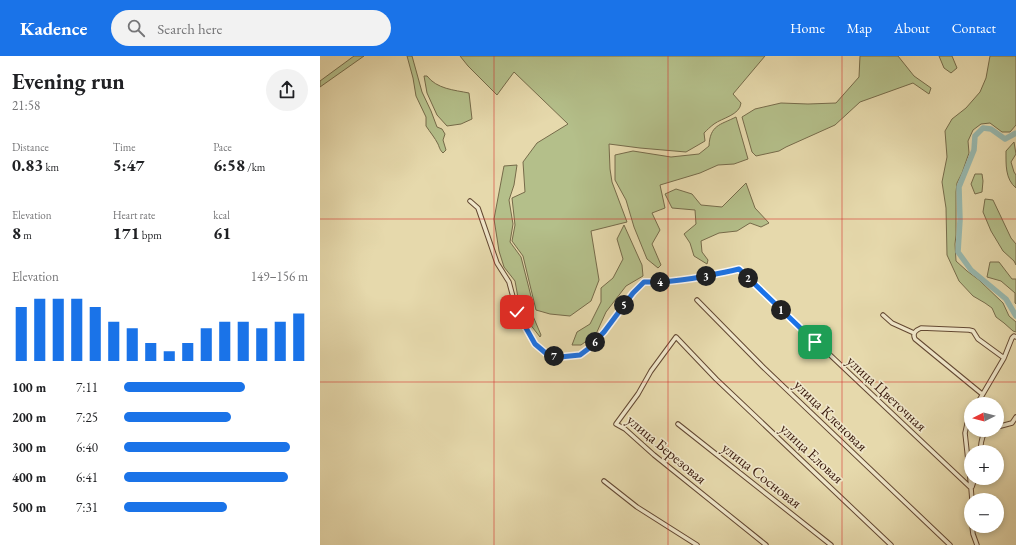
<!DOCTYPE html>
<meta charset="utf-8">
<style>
:root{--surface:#fff;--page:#f2f2f2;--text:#202124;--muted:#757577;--accent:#1a73e8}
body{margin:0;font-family:"EB Garamond",serif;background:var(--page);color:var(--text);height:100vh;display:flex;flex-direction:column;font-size:15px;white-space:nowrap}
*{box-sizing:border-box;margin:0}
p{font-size:13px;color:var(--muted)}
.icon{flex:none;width:22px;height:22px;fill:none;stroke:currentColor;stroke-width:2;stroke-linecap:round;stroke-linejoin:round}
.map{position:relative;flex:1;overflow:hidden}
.side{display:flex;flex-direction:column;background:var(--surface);width:320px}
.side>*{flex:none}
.needle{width:26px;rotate:264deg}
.fabs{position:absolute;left:644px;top:341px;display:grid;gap:8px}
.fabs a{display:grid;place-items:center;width:40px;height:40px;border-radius:50%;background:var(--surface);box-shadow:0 2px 6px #0003;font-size:20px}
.pin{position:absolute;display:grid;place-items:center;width:34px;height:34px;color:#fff;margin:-17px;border-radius:8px;box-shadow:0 2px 6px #0006}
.km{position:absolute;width:20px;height:20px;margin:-10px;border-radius:50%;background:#222;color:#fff;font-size:11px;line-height:20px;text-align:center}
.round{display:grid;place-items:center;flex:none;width:42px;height:42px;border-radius:21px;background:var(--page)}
.head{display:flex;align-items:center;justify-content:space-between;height:68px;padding:0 12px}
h1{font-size:22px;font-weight:700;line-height:30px}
.metrics{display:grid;grid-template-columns:repeat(3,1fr);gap:6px;height:68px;padding:4px 12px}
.metrics div{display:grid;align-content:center}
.metrics b{font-size:17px;font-weight:700}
.metrics small{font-size:11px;font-weight:400}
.metrics p{font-size:11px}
.chart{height:112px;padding:8px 12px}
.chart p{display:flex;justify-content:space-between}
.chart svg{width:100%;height:72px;margin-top:4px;stroke:var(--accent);stroke-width:6}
ul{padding:0 12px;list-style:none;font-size:13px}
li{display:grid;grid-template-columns:64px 48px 1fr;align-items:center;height:30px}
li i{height:10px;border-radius:5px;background:var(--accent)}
header{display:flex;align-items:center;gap:24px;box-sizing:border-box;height:56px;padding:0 20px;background:var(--accent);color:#fff}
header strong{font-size:19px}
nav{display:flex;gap:22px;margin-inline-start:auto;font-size:14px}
.search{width:280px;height:36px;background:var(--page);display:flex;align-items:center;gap:10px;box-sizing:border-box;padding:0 14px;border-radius:22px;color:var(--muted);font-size:15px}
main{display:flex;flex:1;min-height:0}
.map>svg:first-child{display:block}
.green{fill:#b4bf8a;stroke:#766b4a}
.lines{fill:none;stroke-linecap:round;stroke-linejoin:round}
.river{stroke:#97b9b0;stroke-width:5.5}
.street-casing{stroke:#634832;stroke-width:5.5}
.street{stroke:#efe6c9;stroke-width:3.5}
.route-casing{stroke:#fff;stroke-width:8}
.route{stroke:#1a73e8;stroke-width:5}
.grid{fill:none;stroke:#d62828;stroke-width:1;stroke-opacity:0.55}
.labels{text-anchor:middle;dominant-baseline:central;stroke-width:3.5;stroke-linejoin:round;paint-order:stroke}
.street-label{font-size:15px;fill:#37170a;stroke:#efe6c9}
</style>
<header>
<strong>Kadence</strong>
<div class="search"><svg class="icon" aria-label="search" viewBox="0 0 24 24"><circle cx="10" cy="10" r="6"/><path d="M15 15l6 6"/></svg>Search here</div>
<nav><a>Home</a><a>Map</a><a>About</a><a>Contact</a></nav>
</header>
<main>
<section class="side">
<div class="head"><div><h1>Evening run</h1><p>21:58</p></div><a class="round"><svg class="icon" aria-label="share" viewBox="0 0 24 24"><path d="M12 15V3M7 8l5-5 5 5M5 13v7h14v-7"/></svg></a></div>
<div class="metrics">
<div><p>Distance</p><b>0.83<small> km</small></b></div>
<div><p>Time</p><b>5:47</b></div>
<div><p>Pace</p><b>6:58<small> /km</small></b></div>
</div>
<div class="metrics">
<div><p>Elevation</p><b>8<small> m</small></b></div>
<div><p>Heart rate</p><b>171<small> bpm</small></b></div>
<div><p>kcal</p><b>61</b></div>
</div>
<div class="chart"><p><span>Elevation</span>149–156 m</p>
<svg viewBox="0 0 160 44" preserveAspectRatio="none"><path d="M5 44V11M15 44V6M25 44V6M35 44V6M45 44V11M55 44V20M65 44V24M75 44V33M85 44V38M95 44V33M105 44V24M115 44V20M125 44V20M135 44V24M145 44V20M155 44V15"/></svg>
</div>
<ul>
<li><b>100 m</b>7:11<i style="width:66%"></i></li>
<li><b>200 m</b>7:25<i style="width:58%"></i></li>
<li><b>300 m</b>6:40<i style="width:90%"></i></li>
<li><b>400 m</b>6:41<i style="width:89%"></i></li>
<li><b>500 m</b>7:31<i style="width:56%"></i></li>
</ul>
</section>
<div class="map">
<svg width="696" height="489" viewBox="0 0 696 489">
<rect width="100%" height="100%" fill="#e6d9ac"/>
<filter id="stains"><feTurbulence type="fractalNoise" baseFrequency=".005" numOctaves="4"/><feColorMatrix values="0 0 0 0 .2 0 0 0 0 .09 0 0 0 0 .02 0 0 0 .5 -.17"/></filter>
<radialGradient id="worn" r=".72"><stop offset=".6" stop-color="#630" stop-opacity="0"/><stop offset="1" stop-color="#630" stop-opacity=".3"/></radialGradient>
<path class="green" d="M 34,0 L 44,0 L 0,31 L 0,25 Z
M 87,0 L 92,0 L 102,36 L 111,55 L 117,71 L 122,73 L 125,78 L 123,84 L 126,94 L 123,97 C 120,94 120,93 118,88 C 115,82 110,76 106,70 L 106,61 L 96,40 L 93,22 Z
M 140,0 L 445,0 L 413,38 L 421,47 C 420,59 402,62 394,68 C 390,71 387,74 384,77 L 385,85 L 366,96 L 320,92 L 289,88 L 290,113 L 292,126 L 307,166 L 271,175 L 279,224 L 271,245 L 250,260 L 230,258 L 216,254 L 203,200 L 192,185 L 195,169 L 192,142 L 205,136 L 203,106 L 217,87 L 248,68 L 194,16 L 177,39 L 148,10 Z
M 540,0 L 578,0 L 594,20 L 611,32 L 609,38 L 593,27 L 540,46 L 515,69 L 466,91 L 459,95 L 436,100 L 432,96 L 422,61 L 435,53 L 461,47 L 488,48 L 516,47 L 539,21 Z
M 619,0 L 632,0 L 637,12 L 631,17 L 624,12 Z
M 670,0 L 696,0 L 696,69 L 690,76 L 682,76 L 670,67 L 661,68 L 653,74 L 648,85 L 649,97 L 642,117 L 637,127 L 636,136 L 636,179 L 635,188 L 636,205 L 647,215 L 659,224 L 683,247 L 689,260 L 696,266 L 696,276 L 693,275 L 684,267 L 676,261 L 672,252 L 665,247 L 653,240 L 639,225 L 627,199 L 626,152 L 622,126 L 627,101 L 625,75 L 632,63 L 646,52 L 660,36 L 666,22 Z
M 104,20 L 107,20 C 117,33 134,34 149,37 L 152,63 L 141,68 L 127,70 L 117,59 L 107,37 Z
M 416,61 L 428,103 L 414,108 L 398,109 L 380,117 L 340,129 L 345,152 L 332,157 L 340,174 L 332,188 L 341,209 L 338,212 L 327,203 L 314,171 L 306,144 L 295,124 L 295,99 L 313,95 L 351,101 L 379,98 L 389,90 C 390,69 400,69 416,61 Z
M 694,86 L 696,98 L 691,106 L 694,116 L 696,119 L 696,132 C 685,123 686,108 686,95 Z
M 197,109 L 194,129 L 189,144 L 193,168 L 190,186 L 201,201 L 213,248 L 213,260 L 221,279 L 220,281 L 206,263 L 199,247 L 195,225 L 184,211 L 179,195 L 174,163 L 184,110 Z
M 655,118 L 662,118 L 663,125 L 662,136 L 655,138 L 651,128 Z
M 426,127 L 435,152 L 449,167 L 441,171 L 430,167 L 417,175 L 399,177 L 381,185 L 382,196 L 388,204 L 387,208 L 374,200 L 370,187 L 364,178 L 376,168 L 375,154 L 352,152 L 345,138 L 356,133 L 372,138 L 381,149 L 402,151 Z
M 665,143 L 673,144 L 691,182 L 696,188 L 696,209 L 694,205 L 683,195 L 671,175 L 663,156 Z
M 304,169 L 322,209 L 323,220 L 306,230 L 286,256 L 276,278 L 261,289 L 252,289 L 257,276 L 270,268 L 281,246 L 281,232 L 293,222 L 303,203 L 297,183 Z
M 670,206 L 679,206 L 692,223 L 696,223 L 696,248 L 695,247 L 695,237 L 681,225 L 667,221 Z"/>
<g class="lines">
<path class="river" d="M 696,77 L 685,83 L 671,73 L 663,72 L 655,80 L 654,94 L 639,131 L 640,164 L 638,196 L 651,214 L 686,243 L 696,260"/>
<g class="street-casing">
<path id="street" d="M 150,145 L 158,152 L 177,207 L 189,226 L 197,256 L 215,288 L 228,299 L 240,301 L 260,299 L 268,293 L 284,276 L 313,237 L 324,226 C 356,227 388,220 419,213 L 651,432 L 652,444
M 377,244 L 443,311 L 630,489
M 563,259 L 572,267 L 594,277
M 662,338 L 595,283 C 592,277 596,274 601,272 L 649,274 L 653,275 L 658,283 L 684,302
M 657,348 L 684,302 L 692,282 L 694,280 L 696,281
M 651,360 L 647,368 L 645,377 L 651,432
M 358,368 L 511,489
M 677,371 L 692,367 L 696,361
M 660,396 C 661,389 661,379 667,374
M 284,425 L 317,451 L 377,489
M 652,431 L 655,422
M 652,470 L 653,478 L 657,489
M 446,489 L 334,399 L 305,373 L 296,368 L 318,338 L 331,315 L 356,281 L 396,323 L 571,489"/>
</g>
<use href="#street" class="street"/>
</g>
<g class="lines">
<g class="route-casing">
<path id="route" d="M 197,256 L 215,288 L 228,299 L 240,301 L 260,299 L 268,293 L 284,276 L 313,237 L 324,226 C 356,227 388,220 419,213 L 495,286"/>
</g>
<use href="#route" class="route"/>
</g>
<path class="grid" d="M 174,0 L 174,489M 348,0 L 348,489M 522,0 L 522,489M 0,163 L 696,163M 0,326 L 696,326"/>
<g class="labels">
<g class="street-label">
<text transform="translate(567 337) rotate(43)">улица Цветочная</text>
<text transform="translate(511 359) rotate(44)">улица Кленовая</text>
<text transform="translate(347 393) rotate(40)">улица Березовая</text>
<text transform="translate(492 397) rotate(43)">улица Еловая</text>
<text transform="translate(442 419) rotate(38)">улица Сосновая</text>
</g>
</g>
<rect width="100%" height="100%" filter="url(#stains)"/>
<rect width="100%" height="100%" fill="url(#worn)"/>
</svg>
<div class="fabs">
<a><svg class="needle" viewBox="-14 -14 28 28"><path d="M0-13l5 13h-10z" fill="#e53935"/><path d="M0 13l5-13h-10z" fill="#757577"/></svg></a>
<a>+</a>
<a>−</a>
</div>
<div class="pin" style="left:495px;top:286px;background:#1e9e55"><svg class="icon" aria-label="arrive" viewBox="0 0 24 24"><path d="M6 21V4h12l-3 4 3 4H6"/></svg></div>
<div class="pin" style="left:197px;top:256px;background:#d93025"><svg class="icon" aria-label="check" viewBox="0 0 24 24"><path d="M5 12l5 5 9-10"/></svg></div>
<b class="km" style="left:461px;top:254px">1</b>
<b class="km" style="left:428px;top:222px">2</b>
<b class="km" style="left:386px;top:220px">3</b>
<b class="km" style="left:340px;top:226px">4</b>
<b class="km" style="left:304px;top:249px">5</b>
<b class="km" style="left:275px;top:286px">6</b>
<b class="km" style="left:234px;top:300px">7</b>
</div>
</main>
